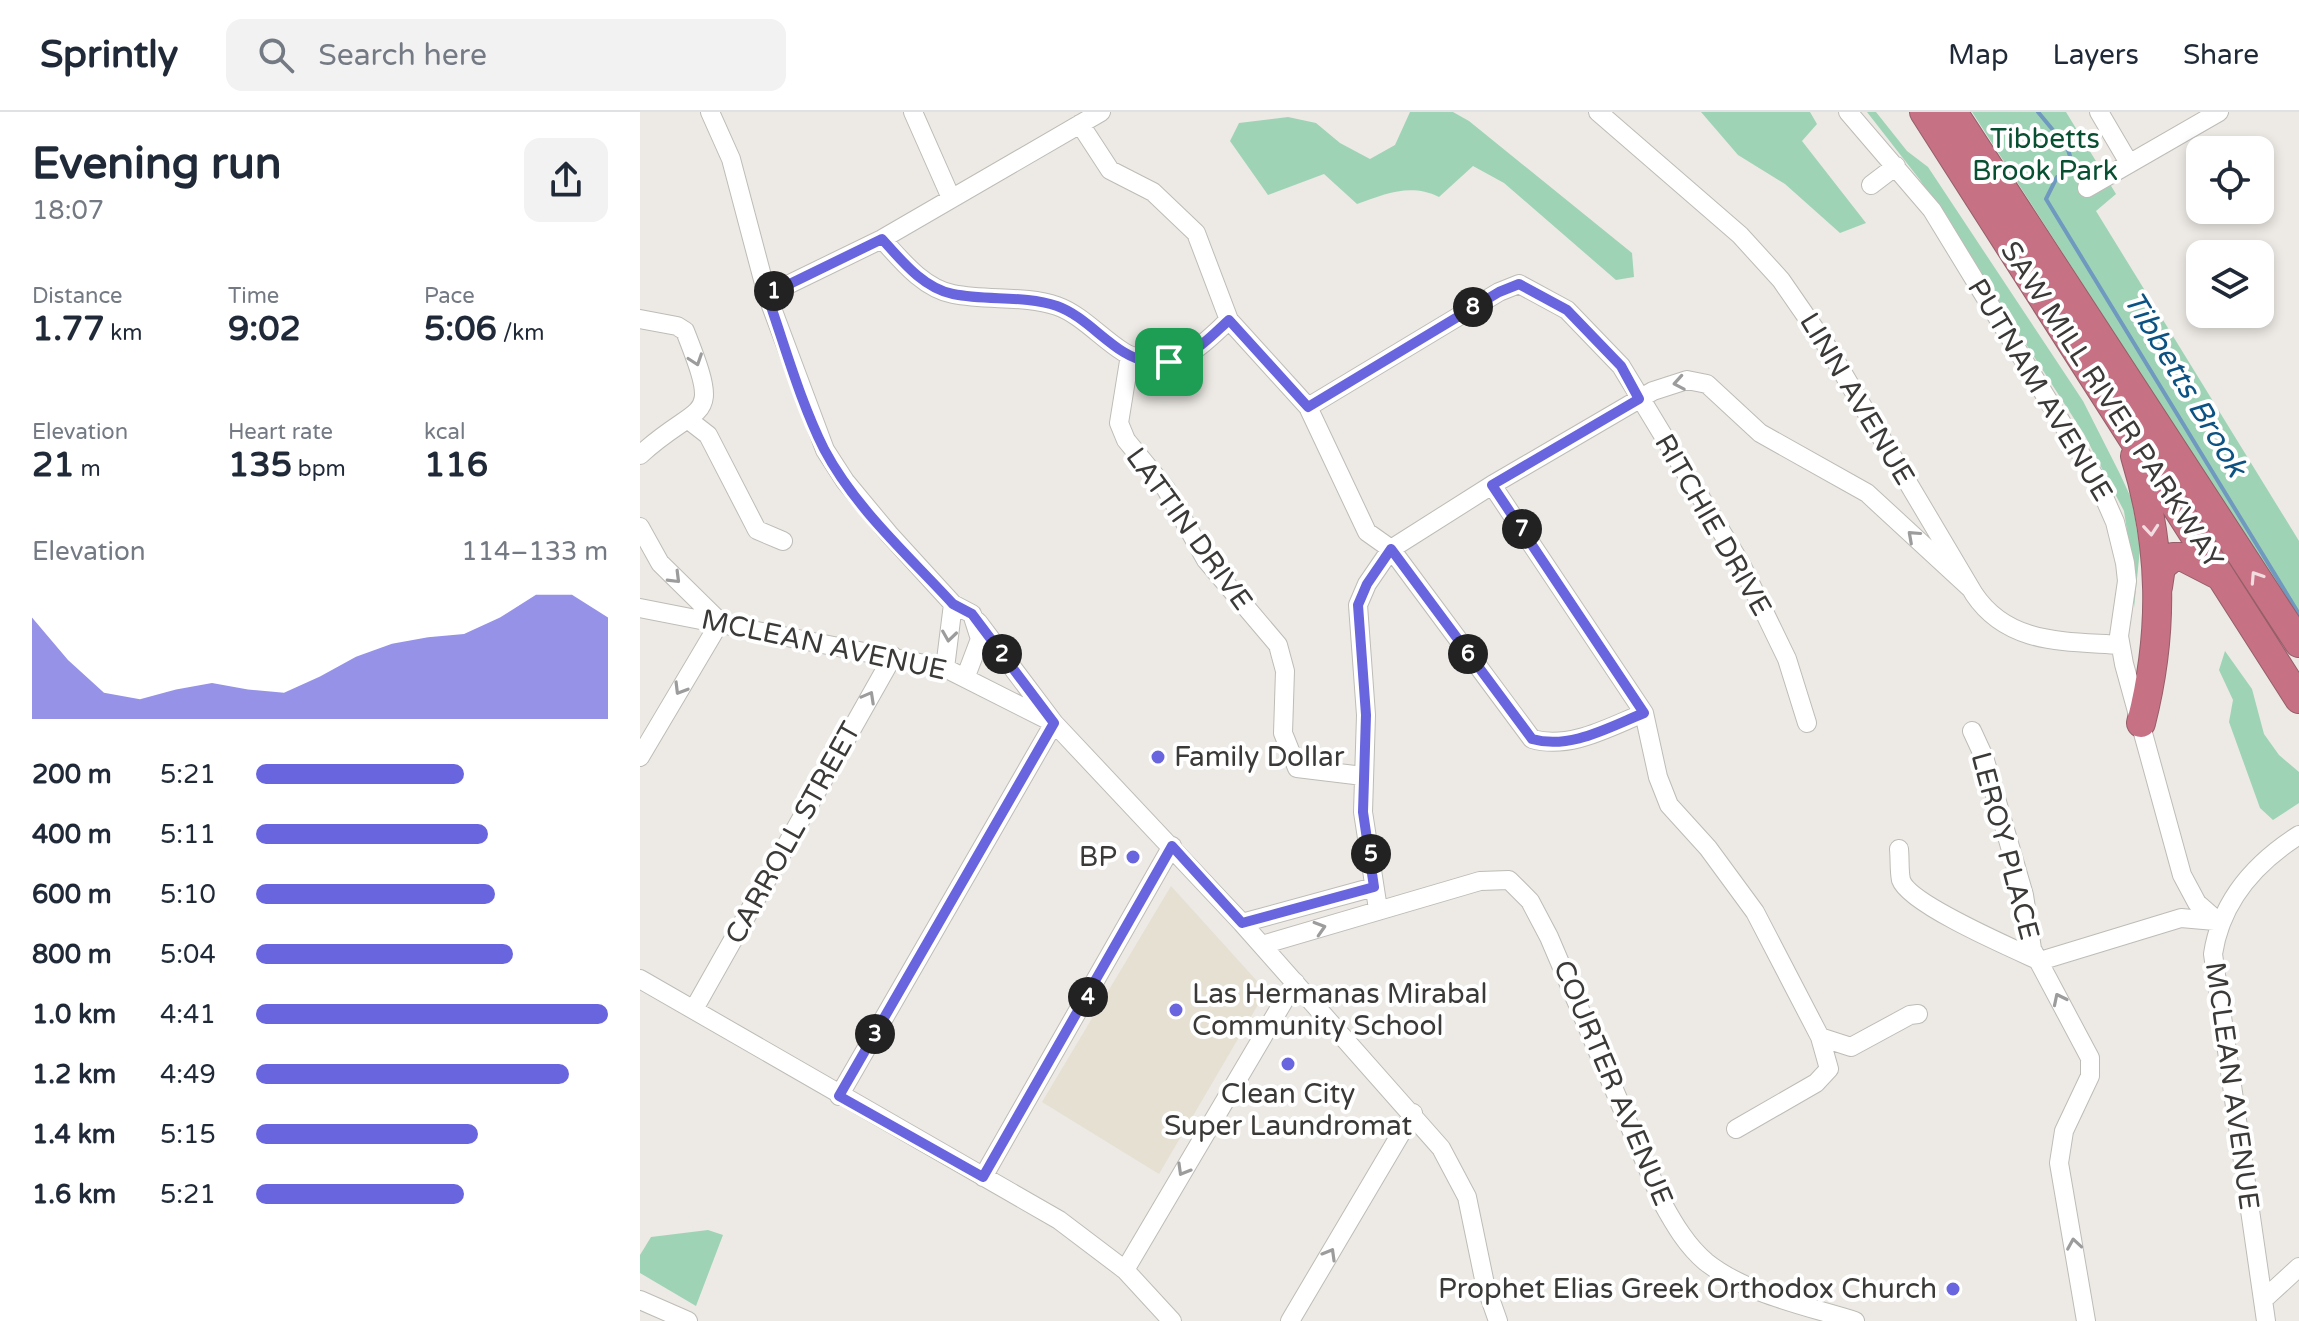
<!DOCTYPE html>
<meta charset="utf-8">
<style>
:root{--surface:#fff;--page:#f2f2f3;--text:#1f2937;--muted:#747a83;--line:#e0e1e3;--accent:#6965de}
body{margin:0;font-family:"Varela Round",sans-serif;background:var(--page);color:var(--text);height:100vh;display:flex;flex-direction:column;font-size:30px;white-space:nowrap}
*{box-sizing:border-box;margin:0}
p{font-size:26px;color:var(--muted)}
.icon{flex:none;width:44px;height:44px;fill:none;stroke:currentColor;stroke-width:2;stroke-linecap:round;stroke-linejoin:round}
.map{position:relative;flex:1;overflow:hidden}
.side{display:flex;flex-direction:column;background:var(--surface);width:640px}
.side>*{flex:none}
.tools{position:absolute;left:1546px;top:24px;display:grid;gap:16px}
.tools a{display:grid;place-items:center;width:88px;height:88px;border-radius:16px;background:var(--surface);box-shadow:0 4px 12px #0003;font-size:40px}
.pin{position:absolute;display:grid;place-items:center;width:68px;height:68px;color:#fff;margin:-34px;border-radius:16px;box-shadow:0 4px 12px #0006}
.km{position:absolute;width:40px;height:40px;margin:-20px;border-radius:50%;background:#222;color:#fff;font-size:22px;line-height:40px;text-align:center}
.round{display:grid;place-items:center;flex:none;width:84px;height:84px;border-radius:16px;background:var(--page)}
.summary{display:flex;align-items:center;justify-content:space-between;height:136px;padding:0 32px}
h1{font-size:44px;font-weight:700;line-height:60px}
.figures{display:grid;grid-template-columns:repeat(3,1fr);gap:12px;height:136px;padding:8px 32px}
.figures div{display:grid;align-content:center}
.figures b{font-size:34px;font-weight:700}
.figures small{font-size:22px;font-weight:400}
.figures p{font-size:22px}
.chart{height:224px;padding:16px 32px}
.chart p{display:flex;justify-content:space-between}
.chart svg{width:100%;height:144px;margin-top:8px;fill:var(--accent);opacity:.7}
ul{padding:0 32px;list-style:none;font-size:26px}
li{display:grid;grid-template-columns:128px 96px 1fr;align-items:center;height:60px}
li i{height:20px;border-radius:10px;background:var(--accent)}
header{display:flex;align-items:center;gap:48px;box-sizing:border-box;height:112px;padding:0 40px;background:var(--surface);border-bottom:2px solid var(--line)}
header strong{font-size:38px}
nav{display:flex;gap:44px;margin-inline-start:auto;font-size:28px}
.search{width:560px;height:72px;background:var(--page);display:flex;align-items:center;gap:20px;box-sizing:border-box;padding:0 28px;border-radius:16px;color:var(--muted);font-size:30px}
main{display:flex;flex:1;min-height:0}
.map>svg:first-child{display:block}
.built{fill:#e6e0d3}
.green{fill:#9fd3b6}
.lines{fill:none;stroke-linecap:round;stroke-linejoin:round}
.stream{stroke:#6f99bf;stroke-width:4}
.minor-casing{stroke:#bebcb6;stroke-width:20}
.highway-casing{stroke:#955e69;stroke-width:30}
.minor{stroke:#fff;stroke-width:18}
.highway{stroke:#c67184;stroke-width:28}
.oneway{stroke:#9d9c9c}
.oneway2{stroke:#f1dce0}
.route-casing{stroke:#fff;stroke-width:16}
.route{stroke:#6965de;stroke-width:10}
.poi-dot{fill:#6965de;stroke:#fff;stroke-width:3}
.labels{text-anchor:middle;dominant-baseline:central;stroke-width:8;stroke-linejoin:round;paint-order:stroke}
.park-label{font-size:28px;fill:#095033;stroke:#fff}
.street-label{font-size:28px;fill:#3b3a38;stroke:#fff}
.poi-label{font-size:28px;fill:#3b3a38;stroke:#fff;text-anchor:start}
.water-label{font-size:30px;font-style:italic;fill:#0c5283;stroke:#fff}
</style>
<header>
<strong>Sprintly</strong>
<div class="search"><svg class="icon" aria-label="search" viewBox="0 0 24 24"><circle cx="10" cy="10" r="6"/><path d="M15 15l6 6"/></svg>Search here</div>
<nav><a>Map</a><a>Layers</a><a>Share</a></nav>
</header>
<main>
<section class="side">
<div class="summary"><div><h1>Evening run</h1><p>18:07</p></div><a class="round"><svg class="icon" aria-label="share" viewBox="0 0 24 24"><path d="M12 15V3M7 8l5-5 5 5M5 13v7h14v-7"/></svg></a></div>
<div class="figures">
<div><p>Distance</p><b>1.77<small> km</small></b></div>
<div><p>Time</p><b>9:02</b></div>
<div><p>Pace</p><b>5:06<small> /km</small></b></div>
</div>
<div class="figures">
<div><p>Elevation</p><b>21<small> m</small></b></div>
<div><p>Heart rate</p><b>135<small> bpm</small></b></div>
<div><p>kcal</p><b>116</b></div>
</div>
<div class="chart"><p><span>Elevation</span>114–133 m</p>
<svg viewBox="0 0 160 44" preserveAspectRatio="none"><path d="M0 44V13L10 26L20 36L30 38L40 35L50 33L60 35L70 36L80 31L90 25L100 21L110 19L120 18L130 13L140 6L150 6L160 13V44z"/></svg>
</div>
<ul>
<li><b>200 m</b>5:21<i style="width:59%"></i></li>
<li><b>400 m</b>5:11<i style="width:66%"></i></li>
<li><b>600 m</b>5:10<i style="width:68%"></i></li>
<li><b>800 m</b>5:04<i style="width:73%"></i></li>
<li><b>1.0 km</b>4:41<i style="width:100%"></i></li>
<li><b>1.2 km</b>4:49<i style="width:89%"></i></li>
<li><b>1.4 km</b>5:15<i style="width:63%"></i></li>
<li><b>1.6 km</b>5:21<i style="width:59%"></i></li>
</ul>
</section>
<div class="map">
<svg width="1659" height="1209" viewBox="0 0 1659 1209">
<rect width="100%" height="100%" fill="#edeae5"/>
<path class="built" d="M 531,774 L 626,879 L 519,1062 L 402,990 Z"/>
<path class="green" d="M 770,0 L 813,0 L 829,9 L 992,141 L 994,165 L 976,168 L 864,71 L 833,54 L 799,85 C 770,71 746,82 717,92 L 684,62 L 628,83 L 590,29 L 599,11 L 648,5 L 676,11 L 700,31 L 730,47 L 755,33 Z
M 1061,0 L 1170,0 L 1177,12 L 1162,29 L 1226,111 L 1200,121 L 1145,72 L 1098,43 Z
M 1227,0 L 1236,0 L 1267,39 L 1288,55 L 1443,289 L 1480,362 L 1492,388 L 1500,437 L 1494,496 L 1493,459 L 1484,399 L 1444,322 L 1280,68 Z
M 1332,0 L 1426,0 L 1476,82 L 1456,99 L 1659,429 L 1659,508 Z
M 1585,539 L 1612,577 L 1624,622 L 1639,643 L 1659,660 L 1659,691 L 1633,708 L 1620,696 L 1589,610 L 1593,588 L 1579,558 Z
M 68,1118 L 83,1123 L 56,1194 L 0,1161 L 0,1143 L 11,1125 Z"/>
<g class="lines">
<path class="stream" d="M 1398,0 L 1427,35 L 1431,47 L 1424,55
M 1417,65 L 1406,87 L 1659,502"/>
<g class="minor-casing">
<path id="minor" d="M 70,0 L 91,47 L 127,183 L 185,338 L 205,369 L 249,422 L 313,492 L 332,502 L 340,527 L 326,564
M 273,0 L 311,86
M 958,0 L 1100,123 L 1141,168 L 1188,236 L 1334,482 C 1368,533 1425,529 1480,533
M 1208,0 L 1292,98 L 1456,367 L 1475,410 L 1485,451 L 1487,469 L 1479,524 L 1484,552 L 1542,763 L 1557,791 L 1581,812
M 1459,0 L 1489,51
M 440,12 L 470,58 L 513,80 L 556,121 L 589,208 L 668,295 L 727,420 L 751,437 L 892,627 C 930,638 969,615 1004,601
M 1231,73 L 1256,54
M 1447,76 L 1579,0
M 242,127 C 261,148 283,176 313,182 C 348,189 384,183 417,194 C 451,206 476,247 511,250 C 545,254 566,229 589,208
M 127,183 L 242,127 L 461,0
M 0,207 L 37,214 L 45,219 C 83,315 62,286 0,343
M 490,243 L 479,311 L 486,328 L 526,377 L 566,448 L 638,533 L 645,559 L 643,621 L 657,656 L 723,664
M 668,295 L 859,180 L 879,172 L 927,198 L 981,254 L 1101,452 L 1147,547 L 1167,611
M 50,309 L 68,323 L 117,418 L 143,429
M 852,373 L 1004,601 L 1018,665 L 1029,693 L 1068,736 L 1115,800 L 1180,925 L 1211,935 L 1270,903 L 1278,902
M 0,415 L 20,451 L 80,510 L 0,645
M 0,496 L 305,556 L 414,611 L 602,811 L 801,1036 L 827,1085 L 845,1172 L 858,1209
M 305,556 L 313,492
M 1332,619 L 1344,645 L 1384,783 L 1392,837 L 1450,946 L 1450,964 L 1424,1019 L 1419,1051 L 1446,1209
M 1259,737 C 1260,747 1259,759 1261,768 C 1269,792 1374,837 1400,849
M 738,797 L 723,700 L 726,603 L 718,493 L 727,472 L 751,437 L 852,373 L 1013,279 L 1047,268 L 1067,272 L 1120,321 L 1227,381 L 1331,477
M 602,811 L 734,775
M 622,833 L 840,769 L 869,768 L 890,789 L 909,825 L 1022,1090 C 1034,1112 1047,1134 1066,1150 C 1106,1182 1167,1194 1215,1209
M 1400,849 L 1541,806 L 1575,809
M 0,867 L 419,1108 L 485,1158 L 532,1209
M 54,897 L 253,544
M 199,984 L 414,611 L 338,510
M 1096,1017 L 1176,971 L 1189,957 L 1180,925
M 343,1065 L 532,734
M 485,1158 L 655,870
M 0,1188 L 48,1209
M 1623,1188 L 1659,1155
M 650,1209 L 773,1001
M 1626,1209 L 1573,842 C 1581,789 1615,751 1659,723"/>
</g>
<g class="highway-casing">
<path id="highway" d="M 1284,0 L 1659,587
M 1313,0 L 1659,531
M 1495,344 C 1523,435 1524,520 1501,611
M 1518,475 L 1521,455 L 1533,445 L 1543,445 L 1578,463"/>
</g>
<use href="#minor" class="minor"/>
<use href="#highway" class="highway"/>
</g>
<defs><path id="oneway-chevron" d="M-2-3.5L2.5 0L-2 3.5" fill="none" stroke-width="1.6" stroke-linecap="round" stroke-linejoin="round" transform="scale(2)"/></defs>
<g class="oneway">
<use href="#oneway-chevron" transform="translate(56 248) rotate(71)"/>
<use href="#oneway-chevron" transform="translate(1039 271) rotate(170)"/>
<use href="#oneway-chevron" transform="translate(1273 424) rotate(-138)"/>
<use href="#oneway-chevron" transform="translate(35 466) rotate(45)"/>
<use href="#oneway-chevron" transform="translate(309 524) rotate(98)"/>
<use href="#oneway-chevron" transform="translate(40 577) rotate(121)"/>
<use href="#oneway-chevron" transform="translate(229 585) rotate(-61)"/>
<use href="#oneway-chevron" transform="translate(680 816) rotate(-17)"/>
<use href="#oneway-chevron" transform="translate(1419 887) rotate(-116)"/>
<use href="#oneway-chevron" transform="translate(543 1058) rotate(120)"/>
<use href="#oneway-chevron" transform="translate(1434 1132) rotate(-99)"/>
<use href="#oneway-chevron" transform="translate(690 1142) rotate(-60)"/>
</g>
<g class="oneway2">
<use href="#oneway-chevron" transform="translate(1511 418) rotate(85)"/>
<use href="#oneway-chevron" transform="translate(1616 465) rotate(-123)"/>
</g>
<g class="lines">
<g class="route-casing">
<path id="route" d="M 242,127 C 261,148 283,176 313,182 C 348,189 383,183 417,194 C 451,206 476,247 511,250 C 545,254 566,229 589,208 L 668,295 L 859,180 L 879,172 L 927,198 L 981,254 L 999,287 L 852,373 L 1004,601 C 969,615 930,638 892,627 L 751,437 L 727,472 L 718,493 L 726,603 L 723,700 L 734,775 L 602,811 L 532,734 L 343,1065 L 199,984 L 414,611 L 332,502 L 313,492 C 269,444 215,396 184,337 C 160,289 145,234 127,183 Z"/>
</g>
<use href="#route" class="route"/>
</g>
<g class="poi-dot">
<circle cx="518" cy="645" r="8"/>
<circle cx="493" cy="745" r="8"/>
<circle cx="536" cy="898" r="8"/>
<circle cx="648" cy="952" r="8"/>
<circle cx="1313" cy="1177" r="8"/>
</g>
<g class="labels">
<g class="park-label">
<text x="1405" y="27">Tibbetts<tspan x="1405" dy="32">Brook Park</tspan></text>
</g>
<g class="street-label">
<text transform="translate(1400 278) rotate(59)">PUTNAM AVENUE</text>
<text transform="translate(1217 287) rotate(59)">LINN AVENUE</text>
<text transform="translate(1472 293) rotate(57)">SAW MILL RIVER PARKWAY</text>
<text transform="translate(1073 413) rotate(60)">RITCHIE DRIVE</text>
<text transform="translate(549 417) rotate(54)">LATTIN DRIVE</text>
<text transform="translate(184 533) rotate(12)">MCLEAN AVENUE</text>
<text transform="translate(153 721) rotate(-61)">CARROLL STREET</text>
<text transform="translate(1365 734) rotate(75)">LEROY PLACE</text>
<text transform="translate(973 971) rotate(67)">COURTER AVENUE</text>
<text transform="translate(1592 974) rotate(82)">MCLEAN AVENUE</text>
</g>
<g class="poi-label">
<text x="534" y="645">Family Dollar</text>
<text x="477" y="745" text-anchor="end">BP</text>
<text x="552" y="882">Las Hermanas Mirabal<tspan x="552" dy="32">Community School</tspan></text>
<text x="648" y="982" text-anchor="middle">Clean City<tspan x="648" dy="32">Super Laundromat</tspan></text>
<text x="1297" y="1177" text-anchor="end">Prophet Elias Greek Orthodox Church</text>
</g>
<g class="water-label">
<text transform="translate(1545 272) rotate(59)">Tibbetts Brook</text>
</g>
</g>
</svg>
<div class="tools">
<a><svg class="icon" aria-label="locate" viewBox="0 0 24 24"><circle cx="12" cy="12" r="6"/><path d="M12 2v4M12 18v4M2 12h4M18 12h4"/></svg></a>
<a><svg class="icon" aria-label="layers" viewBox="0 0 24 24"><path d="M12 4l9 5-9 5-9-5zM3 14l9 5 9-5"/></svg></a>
</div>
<div class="pin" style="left:529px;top:250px;background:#1e9e55"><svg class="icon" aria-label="arrive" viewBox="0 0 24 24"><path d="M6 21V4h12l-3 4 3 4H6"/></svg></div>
<b class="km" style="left:134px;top:179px">1</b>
<b class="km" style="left:362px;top:542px">2</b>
<b class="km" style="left:235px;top:922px">3</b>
<b class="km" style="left:448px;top:885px">4</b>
<b class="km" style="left:731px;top:742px">5</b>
<b class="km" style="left:828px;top:542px">6</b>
<b class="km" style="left:882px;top:417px">7</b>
<b class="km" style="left:833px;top:195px">8</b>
</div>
</main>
